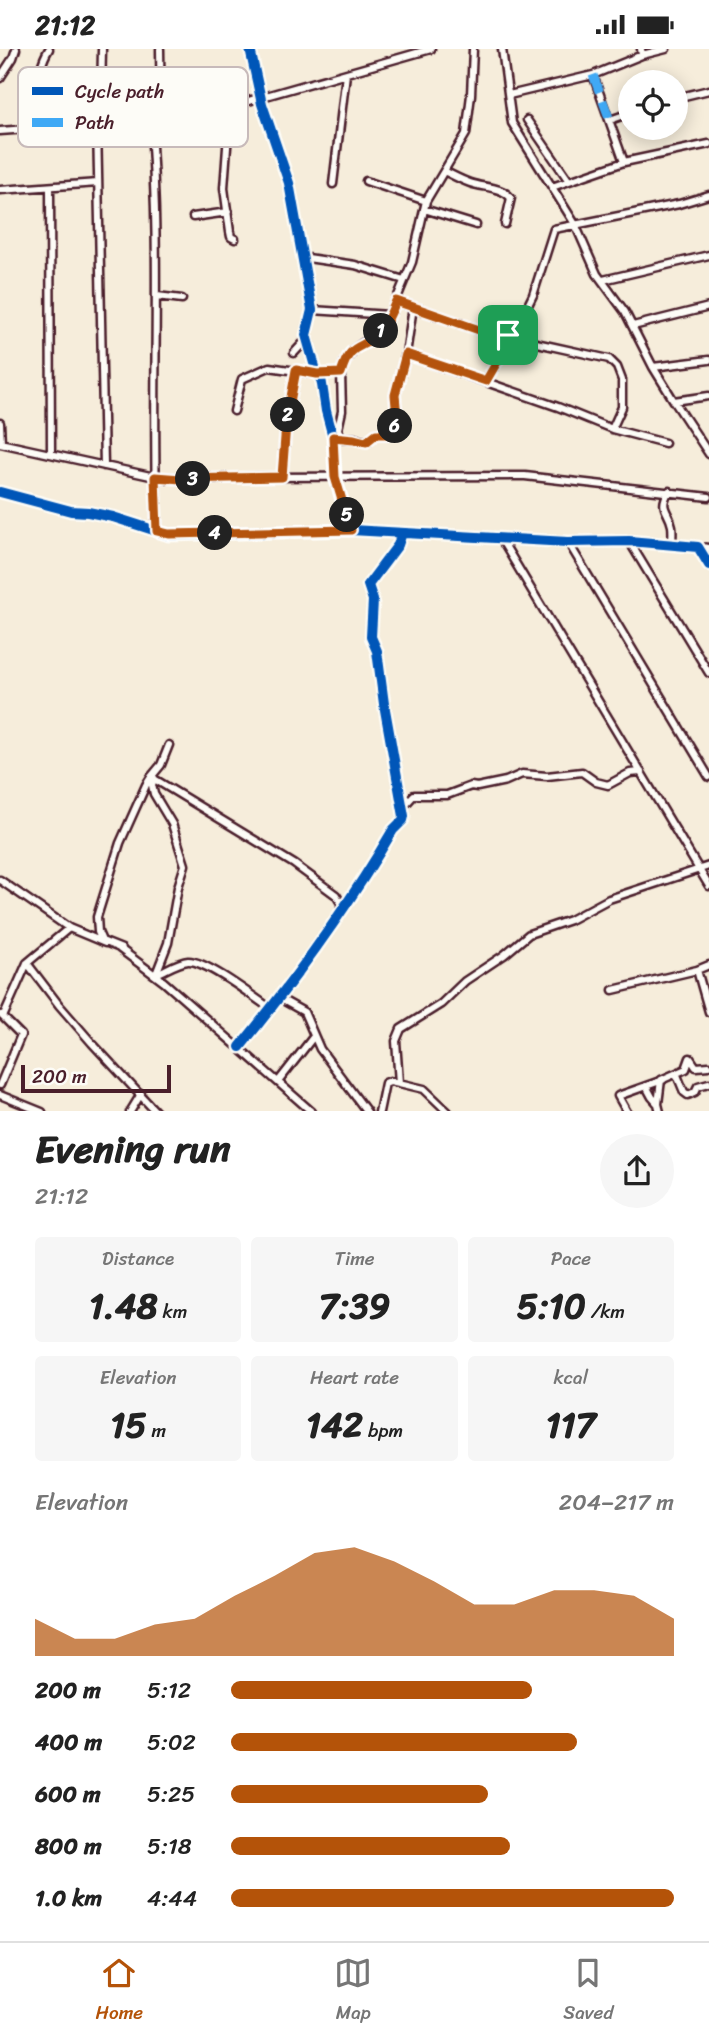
<!DOCTYPE html>
<meta charset="utf-8">
<style>
:root{--surface:#fff;--page:#f6f6f6;--text:#222;--muted:#767676;--line:#e0e0e0;--accent:#b45309}
body{margin:0;font-family:Sriracha,sans-serif;background:var(--page);color:var(--text);height:100vh;display:flex;flex-direction:column;font-size:26px;white-space:nowrap}
*{box-sizing:border-box;margin:0}
p{font-size:23px;color:var(--muted)}
.icon{flex:none;width:38px;height:38px;fill:none;stroke:currentColor;stroke-width:2;stroke-linecap:round;stroke-linejoin:round}
.map{position:relative;height:1062px;overflow:hidden}
.side{display:flex;flex-direction:column;background:var(--surface);flex:1}
.side>*{flex:none}
.fabs{position:absolute;left:618px;top:21px;display:grid;gap:14px}
.fabs a{display:grid;place-items:center;width:70px;height:70px;border-radius:50%;background:var(--surface);box-shadow:0 4px 18px #0003;font-size:35px}
.scale{position:absolute;left:21px;bottom:18px;width:150px;box-sizing:border-box;padding-left:7px;border:4px solid #4a1f2b;border-top:0;font-size:19px;line-height:24px;white-space:nowrap;color:#4a1f2b;-webkit-text-stroke:5px #fdfcf7;paint-order:stroke}
.pin{position:absolute;display:grid;place-items:center;width:60px;height:60px;color:#fff;margin:-30px;border-radius:14px;box-shadow:0 4px 10px #0006}
.km{position:absolute;width:35px;height:35px;margin:-18px;border-radius:50%;background:#222;color:#fff;font-size:19px;line-height:35px;text-align:center}
.round{display:grid;place-items:center;flex:none;width:74px;height:74px;border-radius:37px;background:var(--page)}
.summary{display:flex;align-items:center;justify-content:space-between;height:119px;padding:0 35px}
h1{font-size:38px;font-weight:700;line-height:52px}
.stats{display:grid;grid-template-columns:repeat(3,1fr);gap:10px;height:119px;padding:7px 35px}
.stats div{display:grid;align-content:center;border-radius:7px;background:var(--page);text-align:center}
.stats b{font-size:35px;font-weight:700}
.stats small{font-size:19px;font-weight:400}
.stats p{font-size:19px}
.chart{height:196px;padding:14px 35px}
.chart p{display:flex;justify-content:space-between}
.chart svg{width:100%;height:126px;margin-top:7px;fill:var(--accent);opacity:.7}
ul{padding:0 35px;list-style:none;font-size:23px}
li{display:grid;grid-template-columns:112px 84px 1fr;align-items:center;height:52px}
li i{height:18px;border-radius:9px;background:var(--accent)}
.status{display:flex;justify-content:space-between;align-items:center;height:49px;padding:0 35px;background:var(--surface);direction:ltr}
.status svg{height:19px;fill:currentColor}
.dock{display:flex;justify-content:space-around;align-items:center;height:98px;border-top:2px solid var(--line);background:var(--surface);font-size:19px;color:var(--muted)}
.dock a{display:grid;justify-items:center;gap:4px}
.dock .current{color:var(--accent)}
.map>svg:first-child{display:block}
.lines{fill:none;stroke-linecap:round;stroke-linejoin:round}
.minor-casing{stroke:#4a1f2b;stroke-width:11}
.minor{stroke:#fdfcf7;stroke-width:6}
.quiet{stroke:#3fa9f5;stroke-width:9;stroke-dasharray:18 9;stroke-linecap:butt}
.cycleway-casing{stroke:#fdfcf7;stroke-width:15}
.cycleway{stroke:#0057b8;stroke-width:10}
.route-casing{stroke:#fff;stroke-width:14}
.route{stroke:#b45309;stroke-width:9}
.key{fill:#fdfcf7;stroke:#c7baba;stroke-width:2}
.key-label{font-size:19px;fill:#4a1f2b}
</style>
<div class="status"><b>21:12</b><svg viewBox="0 0 49 12"><path d="M0 12V9h3v3zM5 12V6h3v6zM10 12V3h3v9zM15 12V0h3v12zM26 1h20v11H26zM47 4h2v5h-2z"/></svg></div>
<div class="map">
<svg width="709" height="1063" viewBox="0 0 709 1063">
<rect width="100%" height="100%" fill="#f6eddb"/>
<filter id="ink" filterUnits="userSpaceOnUse"><feTurbulence type="fractalNoise" baseFrequency=".0143" numOctaves="2"/><feDisplacementMap in="SourceGraphic" scale="14" xChannelSelector="R" yChannelSelector="G"/><feConvolveMatrix kernelMatrix="1 2 1 2 8 2 1 2 1" color-interpolation-filters="sRGB"/></filter>
<g filter="url(#ink)">
<g class="lines">
<g class="minor-casing">
<path id="minor" d="M 49,0 C 44,8 35,30 41,39 C 43,43 51,45 54,50 C 59,58 60,69 63,78
M 160,0 L 161,71
M 250,0 L 262,55 L 289,134 L 312,261 L 306,286 L 317,325 L 321,329 L 326,362 L 333,388 L 335,428 L 351,481
M 502,0 L 512,74 L 575,175 L 597,225 L 625,263 L 653,318 L 674,352 L 709,347
M 642,6 L 666,0
M 593,26 L 624,113
M 0,29 L 13,9 L 16,0
M 509,46 L 593,26 L 642,6 L 641,0
M 101,48 L 102,0
M 676,49 L 709,41
M 230,58 L 224,139 L 230,183 L 231,188 L 235,190
M 150,71 C 162,208 151,345 157,482
M 527,71 L 569,132
M 610,71 L 630,64
M 97,75 L 104,417
M 0,82 L 150,71 L 199,66 L 431,0
M 444,122 C 452,126 461,131 470,134 C 484,139 501,137 511,149 L 505,175
M 366,132 L 426,152
M 333,135 L 346,25
M 50,138 L 51,405
M 552,138 L 624,113 L 709,95
M 0,141 L 98,134
M 424,160 L 476,176
M 193,168 L 228,163
M 301,208 L 355,216 L 404,231
M 603,231 L 709,206
M 157,247 L 182,250
M 396,252 L 482,282 L 609,310 L 617,318 L 622,331 L 622,358 L 612,380
M 312,261 L 390,266
M 633,277 L 709,258
M 513,287 L 533,246 L 554,180 L 679,155 L 709,146
M 294,304 L 306,291 L 306,288
M 406,305 L 558,358 L 612,380 L 665,394
M 653,318 L 709,311
M 486,332 L 500,308 L 508,287
M 674,352 L 709,405
M 234,362 L 242,330 L 269,318 L 317,325 L 341,324
M 0,374 L 1,394
M 333,388 L 341,389 L 338,380 L 342,362 L 341,324 L 344,314 L 354,300 L 379,283 L 390,266 L 412,213 L 426,152 L 466,85 L 471,46 L 473,0
M 341,389 L 354,389 L 366,393 L 376,385 L 393,385 L 397,368 L 395,346 L 406,305 L 413,258
M 0,394 L 155,428 L 181,430 L 262,428 L 525,427 L 709,448
M 282,428 L 286,375 L 296,321
M 669,442 C 658,460 669,461 672,477 C 673,483 672,490 672,496
M 0,443 L 71,462 L 88,463 L 113,468 L 169,486 L 351,481 L 568,493 L 629,492 L 698,498 L 709,516
M 501,490 L 709,837
M 629,492 L 709,624
M 568,493 L 709,728
M 698,498 L 709,499
M 151,728 L 161,716 L 169,696
M 154,729 L 152,736 L 154,745 L 172,775 L 185,816 L 178,838 L 168,894 L 156,925 L 160,929
M 403,758 L 414,746 L 447,746 L 471,737 L 477,738 L 506,732 L 522,725 L 547,727 L 582,723 L 596,733 L 608,736 L 630,724 L 641,723
M 0,831 L 69,879 L 105,894
M 119,899 L 164,933 L 312,1063
M 122,900 L 102,892 L 98,883 L 97,868 L 120,794 L 146,736 L 151,728 L 294,815 L 336,846 L 341,854 L 341,863
M 27,914 L 59,956 L 92,994 L 156,1063
M 697,921 L 709,963
M 156,925 C 166,921 178,913 188,912 C 206,911 255,949 271,960
M 613,941 L 697,921 L 709,916
M 279,949 L 304,963 L 320,1000 L 367,1063
M 3,968 L 27,914 L 69,879
M 240,998 C 296,929 348,858 393,781 L 403,771 L 404,767 L 384,655 L 377,602 L 371,588 L 373,551 L 368,536 L 398,496 L 402,484
M 677,1026 L 684,1043 L 688,1046 L 695,1043 L 698,1037 L 709,1034
M 278,1033 L 314,987
M 399,1034 L 424,1040 L 448,1063
M 0,1036 L 21,986 L 1,966
M 646,1037 L 652,1048 L 658,1055
M 0,1046 L 42,1063
M 130,1063 L 141,1045
M 379,1063 L 385,1034 L 390,1032 L 399,1034 L 396,992 L 401,980 L 441,955 L 465,932 L 504,906 L 529,885 L 570,871 L 609,850 L 709,817
M 627,1063 L 618,1047 L 663,1031
M 660,1063 L 658,1055 L 661,1031 L 686,1020 L 690,1009 L 696,1018 L 709,1017"/>
</g>
<use href="#minor" class="minor"/>
<path class="quiet" d="M 593,26 L 610,71"/>
<g class="cycleway-casing">
<path id="cycleway" d="M 250,0 L 262,55 L 289,134 L 312,261 L 306,286 L 317,325 L 321,329 L 326,362 L 333,388 L 335,428 L 351,481
M 0,443 L 71,462 L 88,463 L 113,468 L 169,486 L 351,481 L 568,493 L 629,492 L 698,498 L 709,516
M 240,998 C 296,929 348,858 393,781 L 403,771 L 404,767 L 384,655 L 377,602 L 371,588 L 373,551 L 368,536 L 398,496 L 402,484"/>
</g>
<use href="#cycleway" class="cycleway"/>
</g>
</g>
<g class="lines" filter="url(#ink)">
<g class="route-casing">
<path id="route" d="M 396,252 L 482,282 L 508,286 L 500,308 L 486,332 L 406,305 L 395,346 L 397,368 L 393,385 L 376,385 L 366,393 L 354,390 L 333,388 L 335,428 L 351,481 L 169,485 L 157,482 L 155,428 L 181,430 L 282,428 L 286,375 L 296,321 L 317,325 L 341,324 C 351,290 362,303 380,283 C 387,274 392,262 396,252 Z"/>
</g>
<use href="#route" class="route"/>
</g>
<rect x="18" y="18" width="230" height="80" rx="10" class="key"/>
<rect x="32" y="38" width="31" height="8" fill="#0057b8"/>
<rect x="32" y="69" width="31" height="9" fill="#3fa9f5"/>
<g class="key-label">
<text x="75" y="49">Cycle path</text>
<text x="75" y="80">Path</text>
</g>
</svg>
<div class="fabs">
<a><svg class="icon" aria-label="locate" viewBox="0 0 24 24"><circle cx="12" cy="12" r="6"/><path d="M12 2v4M12 18v4M2 12h4M18 12h4"/></svg></a>
</div>
<div class="scale">200 m</div>
<div class="pin" style="left:508px;top:286px;background:#1e9e55"><svg class="icon" aria-label="arrive" viewBox="0 0 24 24"><path d="M6 21V4h12l-3 4 3 4H6"/></svg></div>
<b class="km" style="left:381px;top:282px">1</b>
<b class="km" style="left:288px;top:366px">2</b>
<b class="km" style="left:193px;top:430px">3</b>
<b class="km" style="left:215px;top:484px">4</b>
<b class="km" style="left:347px;top:466px">5</b>
<b class="km" style="left:395px;top:377px">6</b>
</div>
<section class="side">
<div class="summary"><div><h1>Evening run</h1><p>21:12</p></div><a class="round"><svg class="icon" aria-label="share" viewBox="0 0 24 24"><path d="M12 15V3M7 8l5-5 5 5M5 13v7h14v-7"/></svg></a></div>
<div class="stats">
<div><p>Distance</p><b>1.48<small> km</small></b></div>
<div><p>Time</p><b>7:39</b></div>
<div><p>Pace</p><b>5:10<small> /km</small></b></div>
</div>
<div class="stats">
<div><p>Elevation</p><b>15<small> m</small></b></div>
<div><p>Heart rate</p><b>142<small> bpm</small></b></div>
<div><p>kcal</p><b>117</b></div>
</div>
<div class="chart"><p><span>Elevation</span>204–217 m</p>
<svg viewBox="0 0 160 44" preserveAspectRatio="none"><path d="M0 44V31L10 38L20 38L30 33L40 31L50 23L60 16L70 8L80 6L90 11L100 18L110 26L120 26L130 21L140 21L150 23L160 31V44z"/></svg>
</div>
<ul>
<li><b>200 m</b>5:12<i style="width:68%"></i></li>
<li><b>400 m</b>5:02<i style="width:78%"></i></li>
<li><b>600 m</b>5:25<i style="width:58%"></i></li>
<li><b>800 m</b>5:18<i style="width:63%"></i></li>
<li><b>1.0 km</b>4:44<i style="width:100%"></i></li>
</ul>
</section>
<nav class="dock">
<a class="current"><svg class="icon" aria-label="home" viewBox="0 0 24 24"><path d="M3 11l9-7 9 7M6 9v11h12V9"/></svg>Home</a>
<a><svg class="icon" aria-label="map" viewBox="0 0 24 24"><path d="M3 6l6-2 6 2 6-2v14l-6 2-6-2-6 2zM9 4v14M15 6v14"/></svg>Map</a>
<a><svg class="icon" aria-label="saved" viewBox="0 0 24 24"><path d="M7 4h10v16l-5-4-5 4z"/></svg>Saved</a>
</nav>
